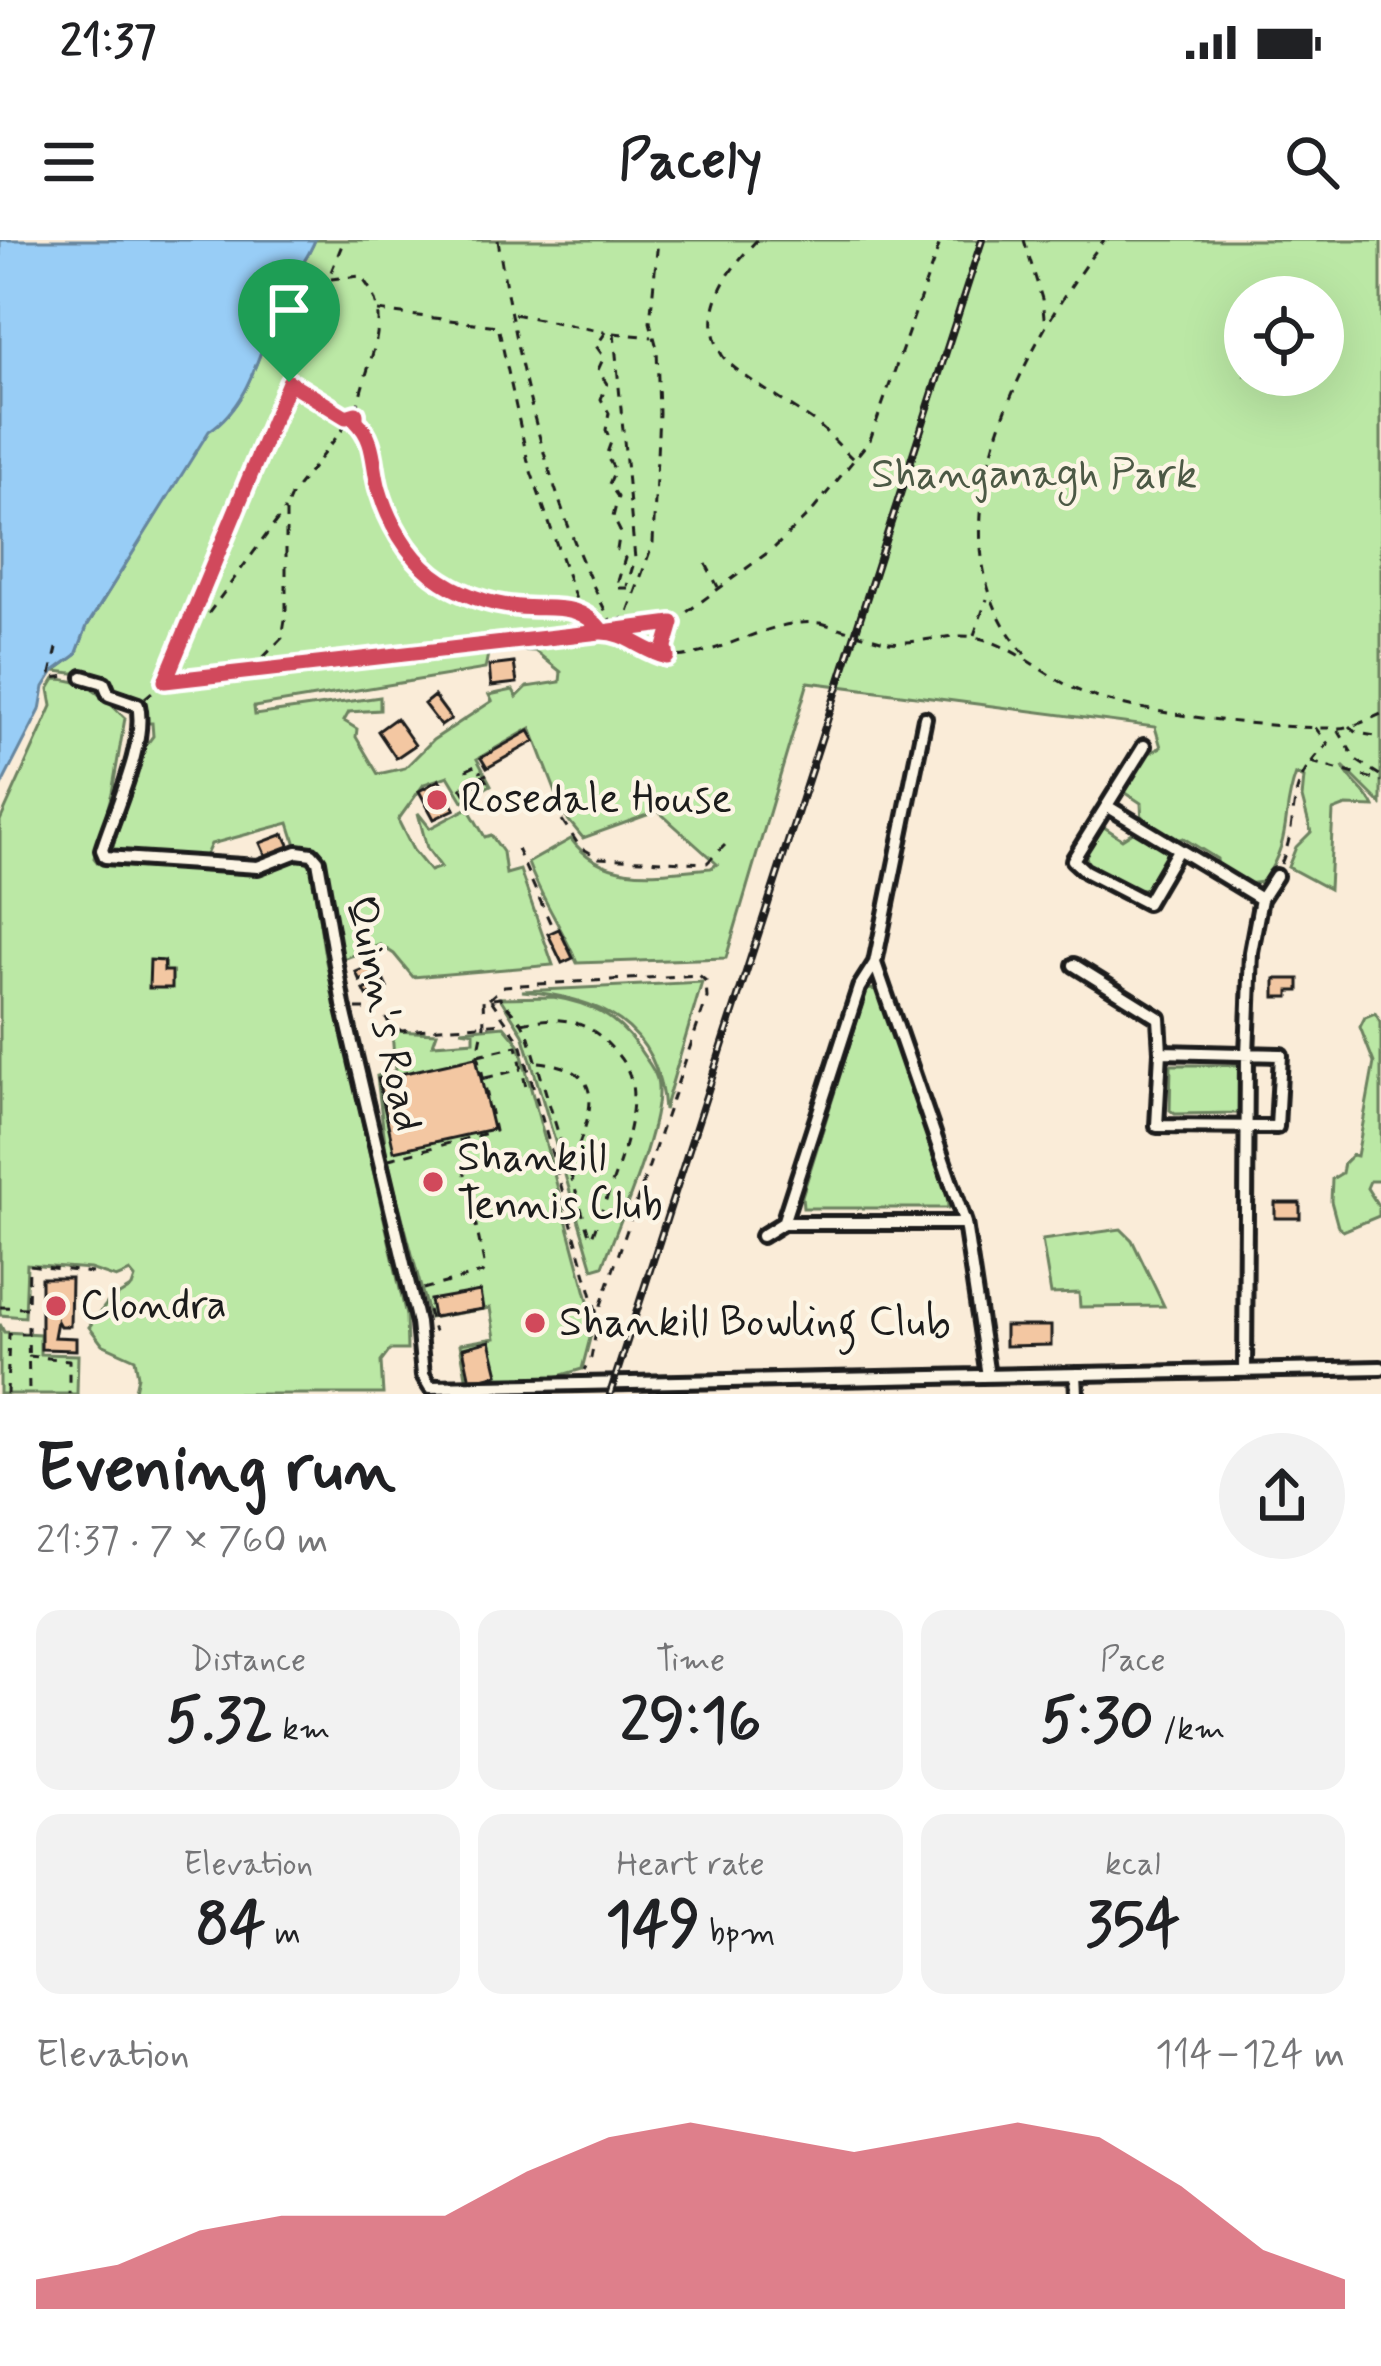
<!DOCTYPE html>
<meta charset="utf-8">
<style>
:root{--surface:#fff;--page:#f2f2f2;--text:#202124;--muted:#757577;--accent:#d1495b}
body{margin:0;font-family:Mynerve,sans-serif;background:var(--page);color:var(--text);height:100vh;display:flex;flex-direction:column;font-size:45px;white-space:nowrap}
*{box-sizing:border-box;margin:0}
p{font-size:39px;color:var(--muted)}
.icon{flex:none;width:66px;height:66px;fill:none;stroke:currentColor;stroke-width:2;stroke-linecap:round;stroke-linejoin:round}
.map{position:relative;height:1154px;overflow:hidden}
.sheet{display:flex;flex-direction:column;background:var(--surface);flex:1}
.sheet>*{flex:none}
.fabs{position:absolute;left:1224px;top:36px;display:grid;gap:24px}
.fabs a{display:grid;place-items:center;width:120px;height:120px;border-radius:50%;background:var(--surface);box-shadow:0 12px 48px #0002;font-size:60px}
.pin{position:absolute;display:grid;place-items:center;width:102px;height:102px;color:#fff;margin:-123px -51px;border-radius:50% 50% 50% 0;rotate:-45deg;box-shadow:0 0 12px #0007}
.pin .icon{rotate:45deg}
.round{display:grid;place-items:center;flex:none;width:126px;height:126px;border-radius:63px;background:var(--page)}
.overview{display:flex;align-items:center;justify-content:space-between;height:204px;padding:0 36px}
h1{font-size:66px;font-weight:700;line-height:90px}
.figures{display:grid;grid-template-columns:repeat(3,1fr);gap:18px;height:204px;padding:12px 36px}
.figures div{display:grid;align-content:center;border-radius:24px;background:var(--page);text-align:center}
.figures b{font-size:60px;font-weight:700}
.figures small{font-size:33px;font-weight:400}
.figures p{font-size:33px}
.chart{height:336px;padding:24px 36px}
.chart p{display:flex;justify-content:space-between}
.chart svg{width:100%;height:216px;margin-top:12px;fill:var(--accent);opacity:.7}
.status{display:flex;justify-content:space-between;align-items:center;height:84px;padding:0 60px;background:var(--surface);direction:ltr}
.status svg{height:33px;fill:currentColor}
header{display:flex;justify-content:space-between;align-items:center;height:156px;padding:0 36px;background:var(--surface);font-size:54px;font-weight:700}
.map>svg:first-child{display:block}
.green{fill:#bbe8a5;stroke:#6c8260;stroke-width:3;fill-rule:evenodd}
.water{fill:#98cdf6;stroke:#66869f;stroke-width:3}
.building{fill:#f3c7a2;stroke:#1c1c1c;stroke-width:3}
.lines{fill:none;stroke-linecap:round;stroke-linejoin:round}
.street-casing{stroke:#1c1c1c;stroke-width:20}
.path{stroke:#1c1c1c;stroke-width:3;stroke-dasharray:9 9;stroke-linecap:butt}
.street{stroke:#fcf5e5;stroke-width:10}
.rail-casing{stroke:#1c1c1c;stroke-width:8}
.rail{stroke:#fcf5e5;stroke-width:3;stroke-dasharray:9;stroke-linecap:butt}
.path-bridge{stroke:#1c1c1c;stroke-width:3;stroke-dasharray:9 9;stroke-linecap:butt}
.route-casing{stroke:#fff;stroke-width:24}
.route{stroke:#d1495b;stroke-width:15}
.poi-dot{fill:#d1495b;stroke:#fcf5e5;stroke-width:4.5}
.labels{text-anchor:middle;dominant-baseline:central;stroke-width:9;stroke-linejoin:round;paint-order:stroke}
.park-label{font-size:42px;fill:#4c5945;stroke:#fcf5e5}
.poi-label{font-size:42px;fill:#1c1c1c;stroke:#fcf5e5;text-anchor:start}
.street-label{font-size:42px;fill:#1c1c1c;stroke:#fcf5e5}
</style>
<div class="status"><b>21:37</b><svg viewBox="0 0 49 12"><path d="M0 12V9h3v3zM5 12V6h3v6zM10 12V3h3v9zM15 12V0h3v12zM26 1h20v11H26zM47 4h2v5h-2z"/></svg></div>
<header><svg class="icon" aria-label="menu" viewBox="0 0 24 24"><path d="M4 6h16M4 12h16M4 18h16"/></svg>Pacely<svg class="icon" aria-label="search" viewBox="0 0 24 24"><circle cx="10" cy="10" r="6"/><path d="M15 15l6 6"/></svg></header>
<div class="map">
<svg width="1381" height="1154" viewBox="0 0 1381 1154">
<rect width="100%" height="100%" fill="#faecd8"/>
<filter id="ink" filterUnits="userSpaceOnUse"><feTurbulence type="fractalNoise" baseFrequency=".00833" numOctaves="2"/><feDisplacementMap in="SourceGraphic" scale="24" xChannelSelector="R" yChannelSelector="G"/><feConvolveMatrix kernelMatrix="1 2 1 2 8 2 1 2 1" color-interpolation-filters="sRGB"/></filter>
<g filter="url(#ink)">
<path class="green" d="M 315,0 L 1381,0 L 1381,564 L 1343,526 C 1350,543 1367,550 1374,567 L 1346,566 L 1333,571 L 1329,649 L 1288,627 L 1296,607 L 1311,592 L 1302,558 L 1304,538 L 1296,534 C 1280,578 1294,596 1263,642 L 1246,644 L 1218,630 L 1217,619 L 1183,598 L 1175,601 L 1142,582 L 1141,563 L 1123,551 L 1142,517 L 1161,507 L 1155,487 L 808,442 L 726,718 L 577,723 C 562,688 542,660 528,623 L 571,599 C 605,645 662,632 711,628 L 717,624 L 658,571 L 583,598 L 565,576 L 531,488 L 477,519 L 491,545 L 463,561 L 448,536 L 424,544 L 398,580 L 413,610 L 430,631 L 441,627 L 427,608 L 418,573 L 430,588 L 468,568 L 485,597 L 491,595 L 503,612 L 506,634 L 520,630 L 553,725 L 413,737 L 394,714 L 380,705 L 338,721 L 322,623 L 297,608 L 289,583 L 211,604 L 205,617 L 111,613 L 141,512 L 153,496 L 152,483 L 140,483 L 138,465 L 109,455 L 103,443 L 82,434 L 54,431 L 76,415 L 87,386 L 209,190 C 255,161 261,96 286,50 C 296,33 308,18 315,0 ZM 1245,57 L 1323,57 L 1323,135 L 1245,135 ZM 489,409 L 535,411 L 561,432 L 560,442 L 527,447 L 517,457 L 513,450 L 489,455 L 492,461 L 433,500 L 405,528 L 378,534 L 356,497 L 357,489 L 344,481 L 349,472 L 380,470 L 380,457 L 255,475 L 254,467 L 485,429 Z
M 55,439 C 87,439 103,457 125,478 L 112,553 L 94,618 L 98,623 L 264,632 L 301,619 L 311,624 L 325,717 L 406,1076 L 407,1110 L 390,1110 L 381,1122 L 383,1154 L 134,1154 L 138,1136 L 135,1119 L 102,1104 L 89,1087 L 108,1062 L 132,1047 L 135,1038 L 130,1032 L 116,1038 L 90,1029 L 27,1024 L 25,1077 L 0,1075 L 0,581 L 52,466 L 49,449 Z
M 1101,585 L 1122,599 L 1136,590 L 1166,609 L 1168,616 L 1147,648 L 1131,651 L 1090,628 L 1084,611 Z
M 702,742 L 664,870 C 659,784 598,757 522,751 Z
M 867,749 L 880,750 L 946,940 L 948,968 L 803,968 L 802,956 Z
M 553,757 C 590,763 616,776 638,807 C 644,817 654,828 657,839 C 666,878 618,985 603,1026 L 593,1029 L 523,794 L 500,758 Z
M 1375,773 L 1381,783 L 1381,941 L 1370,941 L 1367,948 L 1379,967 L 1379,976 L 1343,991 L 1338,987 L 1331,961 L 1332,939 L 1342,933 L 1344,923 L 1352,915 L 1357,916 L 1374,823 L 1360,787 L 1365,777 Z
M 504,786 L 519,804 L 594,1083 L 582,1129 L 535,1143 L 467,1142 L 460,1104 L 495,1098 L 490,1068 L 429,1078 L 387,920 L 377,836 L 395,831 L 392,791 L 437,793 L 433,804 L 474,801 L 474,792 L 461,790 Z
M 1171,825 L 1237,825 L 1241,828 L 1240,873 L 1175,874 L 1170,870 Z
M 1121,989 L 1132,1000 L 1164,1066 L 1080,1067 L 1079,1053 L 1051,1054 L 1042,1000 Z
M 0,1084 L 4,1092 L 40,1094 L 40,1114 L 78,1115 L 77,1154 L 0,1154 Z"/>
<path class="water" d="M 0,0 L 315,0 C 308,18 296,33 286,50 C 261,96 255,161 209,191 L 87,386 L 76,415 L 54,431 L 44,447 L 40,470 L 0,548 Z"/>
<path class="building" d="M 514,423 L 517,443 L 491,446 L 489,426 Z
M 434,456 L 451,479 L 441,486 L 424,464 Z
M 396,478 L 415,505 L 396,518 L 378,491 Z
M 529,491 L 535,501 L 487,528 L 481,518 Z
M 439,540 L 455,569 L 434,579 L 419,551 Z
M 284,594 L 291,609 L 267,619 L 260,603 Z
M 559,689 L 573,718 L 562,723 L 548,694 Z
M 150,720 L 164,721 L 164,731 L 172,731 L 172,748 L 149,748 Z
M 377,723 L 382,735 L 377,737 L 382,737 L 387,748 L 367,756 L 364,750 L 371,747 L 367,737 L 360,741 L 356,732 Z
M 1275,739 L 1299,739 L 1299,751 L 1289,751 L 1289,757 L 1275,757 Z
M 476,817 L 493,889 L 394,911 L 378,839 Z
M 1275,963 L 1300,963 L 1300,978 L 1275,978 Z
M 41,1038 L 71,1038 L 70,1086 L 60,1086 L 57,1081 L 54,1097 L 76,1098 L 76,1110 L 41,1109 Z
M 480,1051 L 483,1069 L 433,1077 L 430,1060 Z
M 1005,1086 L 1051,1086 L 1051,1105 L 1005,1106 Z
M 490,1101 L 498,1134 L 470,1141 L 463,1108 Z"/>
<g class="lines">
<g class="street-casing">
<path id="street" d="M 83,437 L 104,443 L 109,455 L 138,465 C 147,504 114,571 102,610 L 105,617 L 258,627 L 297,612 L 312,614 L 318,621 L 343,765 L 418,1083 L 423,1135 L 430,1147 L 1381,1128
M 925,478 L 875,723 L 965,983 L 988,1136
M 1144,506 L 1073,620 L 1085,631 L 1147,663 L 1178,610
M 1107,566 L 1261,659 L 1251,712 L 1247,815 L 1245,1131
M 1261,659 L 1276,636
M 875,723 L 859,748 L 783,983 L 965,983
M 1074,725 L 1159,778 L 1161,812
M 1161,812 L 1281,815 L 1277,887 L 1157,886 Z
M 762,996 L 783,983
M 1076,1134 L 1077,1154"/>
</g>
<path class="path" d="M 498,0 C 519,132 551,272 616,391 L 670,383
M 757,0 C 727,31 697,72 722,115 C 731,131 794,167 813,181 C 828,192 840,207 854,220
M 1024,0 L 1042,59 L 1045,87
M 331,39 L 360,36 C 401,80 360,128 356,179
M 378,71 L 498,86 L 529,226 L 580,371
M 514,74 L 604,92
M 606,92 L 596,106 L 604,117 L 598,130 L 607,144 L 601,159 L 609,173 L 606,190 L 611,202 L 606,216 L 615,230 L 609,244 L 618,257 L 613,277 L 620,291 L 617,310 L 625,318 L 616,348 L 634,348
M 614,93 L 635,319 L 627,346
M 614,93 L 652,97
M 290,143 L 347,177 L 354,174
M 706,324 L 718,347
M 191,376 L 208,374 L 285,270
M 616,383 L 627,375 L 653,303 L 659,173 L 657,108 L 650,82 L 658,0
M 974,395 L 987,359
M 888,402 C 918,405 950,391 979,398 C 1019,408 1046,438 1084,453 C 1137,474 1278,489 1338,488 C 1352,488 1368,480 1381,474
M 57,408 L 50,438 L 69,436
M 1025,414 C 920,297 1023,104 1104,0
M 667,417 L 665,407 L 672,383 L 774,308 L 814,269 L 870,200 L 941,0
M 251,430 L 282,398 L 286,374 L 286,268 L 292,254 L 346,185 L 356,181 C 376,200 372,224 379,249 C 387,281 407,313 432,334 C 455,353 488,364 518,367 C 550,370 579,360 602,390
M 165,441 L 600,391 C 628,391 644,417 671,417 C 723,416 769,377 821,383
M 145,458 L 165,441 L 344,0
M 1350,486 L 1357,493 L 1381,497
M 1338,490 L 1356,520 L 1381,536
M 1311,522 L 1381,541
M 463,546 L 489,533
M 477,546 L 467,530 L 477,525 L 481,533
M 461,547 L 466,555 L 488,544 L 482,534
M 562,580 L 580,607 L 599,618 L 707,623 L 725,605
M 517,609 L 553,689
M 1281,624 C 1303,572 1280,549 1328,504 L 1314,486
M 489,759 L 504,746 L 699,735 L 706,741 L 707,758 L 601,1065 L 591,1118 L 584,1130
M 493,759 L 500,758 L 522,783 L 529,797 L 590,998
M 491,760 L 521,803 L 598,1078
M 374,764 L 392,786 L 402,791 L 505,783
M 356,769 L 377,769
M 522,783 C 550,777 579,777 602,798 C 616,812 629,825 632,845 C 639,888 605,958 591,1000
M 478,815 L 517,806 L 527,852
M 539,822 C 604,829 595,864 576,912 L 571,917
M 485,838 L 522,829
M 389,919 L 495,891 L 478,814 L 484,785 L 483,759
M 423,1049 L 482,1033 L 485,1028 L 458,901
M 0,1067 L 28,1068 L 29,1025 L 92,1033
M 428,1070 L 434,1092
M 28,1086 L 29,1154
M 28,1116 L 69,1120 L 69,1154
M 7,1154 L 9,1094 L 28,1094"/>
<use href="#street" class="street"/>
<g class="rail-casing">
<path id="rail" d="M 610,1154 L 982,0"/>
</g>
<use href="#rail" class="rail"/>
<path class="path-bridge" d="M 821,383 L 888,402"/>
</g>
</g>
<g class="lines" filter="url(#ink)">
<g class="route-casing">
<path id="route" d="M 289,142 L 165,441 L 600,392 C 625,391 642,411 667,417 L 665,407 L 672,383 L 603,392 C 579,361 553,370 519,367 C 489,365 456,353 433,335 C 407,314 388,281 379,249 C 372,224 376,200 356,181 L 356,174 L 346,177 L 289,142"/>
</g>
<use href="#route" class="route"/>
</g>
<g class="poi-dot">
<circle cx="437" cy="560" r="12"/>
<circle cx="433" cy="942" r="12"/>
<circle cx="56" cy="1066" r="12"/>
<circle cx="535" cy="1083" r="12"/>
</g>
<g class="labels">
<g class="park-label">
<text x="1034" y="235">Shanganagh Park</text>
</g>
<g class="poi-label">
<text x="461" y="560">Rosedale House</text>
<text x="457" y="918">Shankill<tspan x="457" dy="48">Tennis Club</tspan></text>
<text x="80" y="1066">Clondra</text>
<text x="559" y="1083">Shankill Bowling Club</text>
</g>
<g class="street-label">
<text transform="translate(383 774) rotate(78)">Quinn's Road</text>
</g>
</g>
</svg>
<div class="fabs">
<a><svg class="icon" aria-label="locate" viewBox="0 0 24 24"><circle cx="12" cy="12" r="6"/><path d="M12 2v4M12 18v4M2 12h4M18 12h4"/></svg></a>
</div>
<div class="pin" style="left:289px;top:142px;background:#1e9e55"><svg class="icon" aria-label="arrive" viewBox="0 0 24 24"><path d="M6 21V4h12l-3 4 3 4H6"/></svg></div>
</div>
<section class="sheet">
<div class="overview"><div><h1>Evening run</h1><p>21:37 · 7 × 760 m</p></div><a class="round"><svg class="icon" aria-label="share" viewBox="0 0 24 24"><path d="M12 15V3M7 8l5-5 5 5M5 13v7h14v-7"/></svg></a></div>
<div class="figures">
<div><p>Distance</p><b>5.32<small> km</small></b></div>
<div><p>Time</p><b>29:16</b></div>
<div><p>Pace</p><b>5:30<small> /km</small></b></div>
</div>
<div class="figures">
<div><p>Elevation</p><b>84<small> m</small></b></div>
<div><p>Heart rate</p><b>149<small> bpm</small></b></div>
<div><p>kcal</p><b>354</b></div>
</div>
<div class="chart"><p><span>Elevation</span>114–124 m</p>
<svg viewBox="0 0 160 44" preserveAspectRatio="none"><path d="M0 44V38L10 35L20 28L30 25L40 25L50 25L60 16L70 9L80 6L90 9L100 12L110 9L120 6L130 9L140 19L150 32L160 38V44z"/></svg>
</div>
</section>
